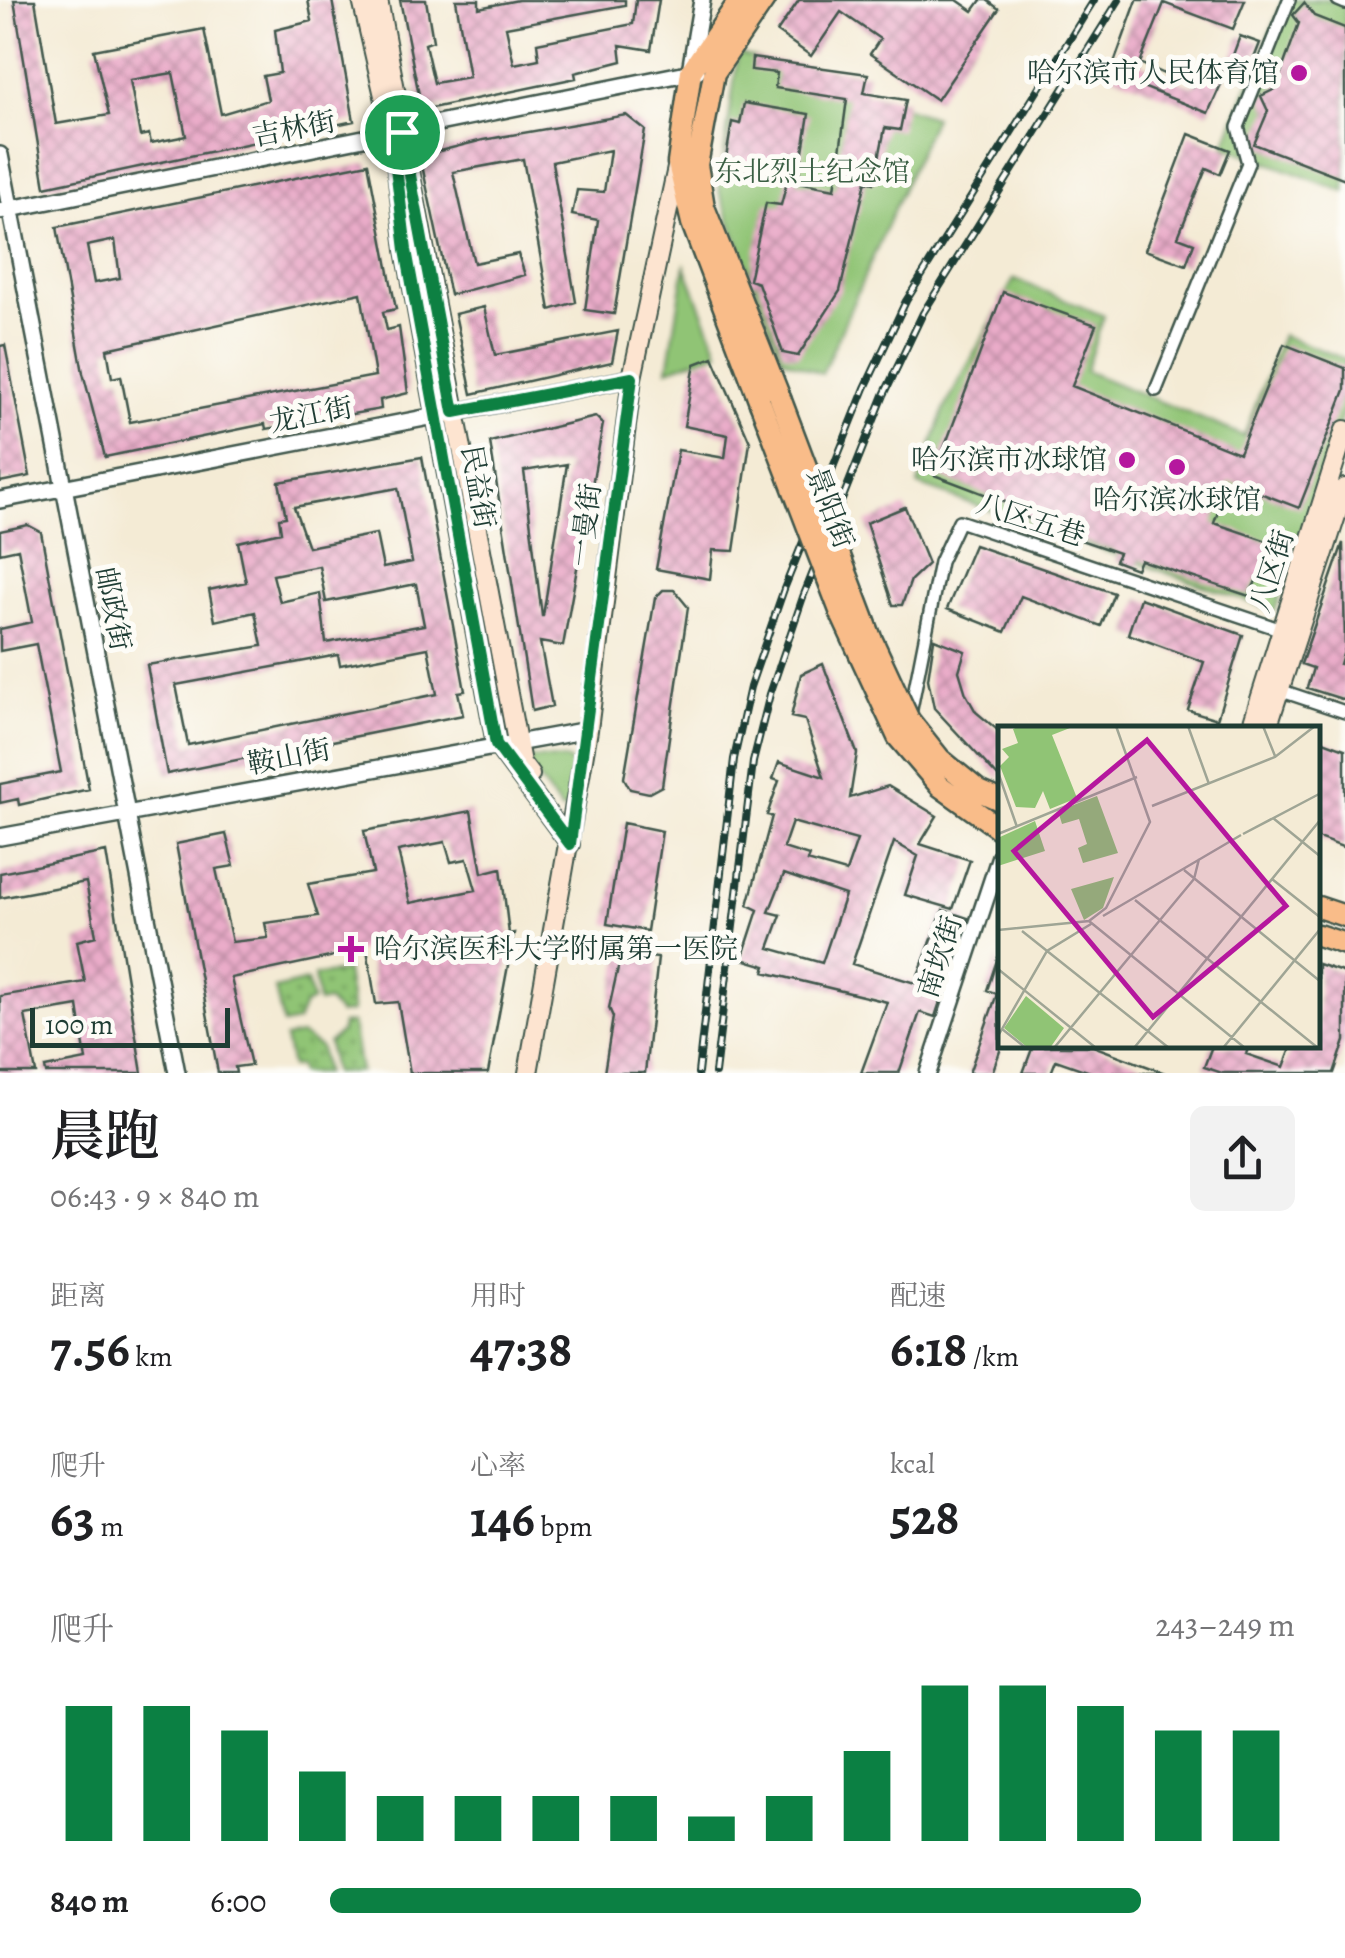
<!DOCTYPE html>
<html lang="zh">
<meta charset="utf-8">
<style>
:root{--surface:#fff;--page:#f2f2f2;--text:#202124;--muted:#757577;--accent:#0b8043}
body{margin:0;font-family:Alegreya,"Noto Serif SC",serif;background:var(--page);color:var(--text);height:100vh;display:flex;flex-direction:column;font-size:38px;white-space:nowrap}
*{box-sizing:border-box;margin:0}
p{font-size:32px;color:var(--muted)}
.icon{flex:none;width:55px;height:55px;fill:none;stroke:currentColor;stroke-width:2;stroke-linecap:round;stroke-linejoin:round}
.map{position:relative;height:1073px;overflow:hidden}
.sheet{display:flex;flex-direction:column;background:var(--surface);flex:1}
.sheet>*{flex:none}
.scale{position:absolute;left:30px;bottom:25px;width:200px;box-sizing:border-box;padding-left:10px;border:5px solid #1f3d34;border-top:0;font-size:28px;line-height:35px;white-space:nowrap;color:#1f3d34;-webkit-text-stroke:8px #fdfcf7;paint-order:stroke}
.pin{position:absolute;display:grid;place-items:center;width:85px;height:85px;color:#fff;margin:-42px;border:5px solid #fff;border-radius:50%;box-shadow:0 2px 10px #0007}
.round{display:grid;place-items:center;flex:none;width:105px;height:105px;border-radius:15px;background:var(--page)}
.headline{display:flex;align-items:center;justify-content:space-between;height:170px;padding:0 50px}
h1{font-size:55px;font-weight:600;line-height:75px}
.metrics{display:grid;grid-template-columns:repeat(3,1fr);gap:15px;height:170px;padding:10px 50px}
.metrics div{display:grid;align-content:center}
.metrics b{font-size:50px;font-weight:600}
.metrics small{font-size:28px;font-weight:400}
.metrics p{font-size:28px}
.chart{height:280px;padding:20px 50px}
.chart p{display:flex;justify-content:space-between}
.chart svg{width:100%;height:180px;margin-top:10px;stroke:var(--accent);stroke-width:6}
ul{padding:0 50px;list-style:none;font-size:32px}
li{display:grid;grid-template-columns:160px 120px 1fr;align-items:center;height:75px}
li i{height:25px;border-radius:12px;background:var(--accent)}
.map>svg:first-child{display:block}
.grass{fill:url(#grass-dots);stroke:#588054;stroke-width:2.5}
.park{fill:#90c475;stroke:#588054;stroke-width:2.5}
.building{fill:url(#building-cross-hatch);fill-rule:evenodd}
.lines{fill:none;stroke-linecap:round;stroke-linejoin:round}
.minor-casing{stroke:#3f574c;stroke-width:16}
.tertiary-casing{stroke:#3f574c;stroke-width:20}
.secondary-casing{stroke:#3f574c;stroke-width:22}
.primary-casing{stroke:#3f574c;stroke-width:25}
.minor{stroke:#fff;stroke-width:11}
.tertiary{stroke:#fff;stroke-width:15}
.secondary{stroke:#fde4d0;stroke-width:18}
.primary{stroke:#f9bc89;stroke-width:20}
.rail-casing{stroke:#1f3d34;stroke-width:8}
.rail{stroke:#fdfcf7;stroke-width:4;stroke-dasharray:11;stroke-linecap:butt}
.primary-bridge-casing{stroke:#3f574c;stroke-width:25;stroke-linecap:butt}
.primary-bridge{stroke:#f9bc89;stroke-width:20}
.route-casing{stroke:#fff;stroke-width:20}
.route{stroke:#0b8043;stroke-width:12}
.poi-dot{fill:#b5179e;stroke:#fdfcf7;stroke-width:4}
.labels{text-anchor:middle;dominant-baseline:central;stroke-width:10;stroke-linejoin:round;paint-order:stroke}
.poi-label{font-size:28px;fill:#1f3d34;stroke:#fdfcf7;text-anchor:end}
.street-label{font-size:28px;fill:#1f3d34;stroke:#fdfcf7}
.park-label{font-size:28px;fill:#3b5f44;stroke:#fdfcf7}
.inset-road{fill:none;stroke:#9fa595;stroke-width:2.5}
.view{fill:#b5179e;fill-opacity:0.15;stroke:#b5179e;stroke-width:5}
.inset-edge{fill:none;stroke:#1f3d34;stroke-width:5}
</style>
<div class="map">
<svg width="1345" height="1073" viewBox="0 0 1345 1073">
<defs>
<pattern id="grass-dots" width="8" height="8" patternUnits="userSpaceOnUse" patternTransform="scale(2.5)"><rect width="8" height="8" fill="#90c475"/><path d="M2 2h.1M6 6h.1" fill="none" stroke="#75a061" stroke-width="1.8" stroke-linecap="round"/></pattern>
<pattern id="building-cross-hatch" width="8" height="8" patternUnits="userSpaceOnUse" patternTransform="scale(2.5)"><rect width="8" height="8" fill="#eaacc9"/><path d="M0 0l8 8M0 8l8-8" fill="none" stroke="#bd8da4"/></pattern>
</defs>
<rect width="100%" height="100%" fill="#fdfcf7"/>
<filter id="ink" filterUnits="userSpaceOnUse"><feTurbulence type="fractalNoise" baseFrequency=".01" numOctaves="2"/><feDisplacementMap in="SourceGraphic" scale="20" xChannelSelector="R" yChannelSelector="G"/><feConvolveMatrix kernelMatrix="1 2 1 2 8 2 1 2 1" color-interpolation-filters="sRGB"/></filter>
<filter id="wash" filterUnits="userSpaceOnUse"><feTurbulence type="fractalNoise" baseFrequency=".0048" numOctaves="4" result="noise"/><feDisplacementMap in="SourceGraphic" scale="40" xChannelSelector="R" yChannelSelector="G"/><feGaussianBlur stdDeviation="2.25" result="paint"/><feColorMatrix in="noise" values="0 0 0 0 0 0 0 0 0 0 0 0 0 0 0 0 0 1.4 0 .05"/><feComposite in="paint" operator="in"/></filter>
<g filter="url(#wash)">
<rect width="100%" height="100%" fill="#f4ebd5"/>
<path class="grass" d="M 346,971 L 352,1012 L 339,1014 L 328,1001 L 318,1003 L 314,976 Z
M 307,981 L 312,1001 L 304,1005 L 297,1022 L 283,1025 L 275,989 Z
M 352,1023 L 360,1071 L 333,1073 L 328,1043 L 341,1032 L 342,1024 Z
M 301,1035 L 320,1047 L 325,1073 L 300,1073 L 298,1066 L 291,1067 L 285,1038 Z"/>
<path class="park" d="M 1283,0 L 1345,0 L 1345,192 L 1224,146 Z
M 738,53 L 934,117 L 822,374 L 782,358 L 719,191 Z
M 685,266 L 719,352 L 668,369 Z
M 1014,279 L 1104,316 L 1085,371 L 1244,436 L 1282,335 L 1345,359 L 1345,407 L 1275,611 L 918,485 L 944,410 Z
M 529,758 L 568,760 L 573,767 L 569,808 L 562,811 L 526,762 Z"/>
<g id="blocks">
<path class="building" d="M 14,0 L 35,0 L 56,124 L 109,115 L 94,50 L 204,29 L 221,114 L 268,100 L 263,76 L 280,73 L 275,30 L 312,21 L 308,0 L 332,0 L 354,121 L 45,187 ZM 173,73 L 186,136 L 151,143 L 149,134 L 140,136 L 130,80 Z
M 400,0 L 426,0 L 433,41 L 425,44 L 434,83 L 469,77 L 456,0 L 479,0 L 479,8 L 518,0 L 625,0 L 625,5 L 506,27 L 514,64 L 539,59 L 537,43 L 633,24 L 636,0 L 659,0 L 651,50 L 620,45 L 622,61 L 575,73 L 576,78 L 422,110 Z
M 799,0 L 957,0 L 973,11 L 981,0 L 987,0 L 999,9 L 937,100 L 870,54 L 880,39 L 841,12 L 811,56 L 777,32 Z
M 1137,0 L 1245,0 L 1233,29 L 1164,3 L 1140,63 L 1193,87 L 1205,63 L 1227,71 L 1208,113 L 1110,74 Z
M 1304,3 L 1314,16 L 1345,28 L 1345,179 L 1254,144 L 1268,111 L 1261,96 L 1275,89 L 1299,23 L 1293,15 Z
M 1240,36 L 1260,43 L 1246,79 L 1227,71 Z
M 752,58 L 868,74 L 864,93 L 906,100 L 900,130 L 885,128 L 874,183 L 866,181 L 840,291 L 798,356 L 783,353 L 758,283 L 749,280 L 766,203 L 781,205 L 788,178 L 735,169 L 737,160 L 726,158 L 732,122 L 740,124 L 744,103 L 809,114 L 798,182 L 835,189 L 847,99 L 775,88 L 777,73 L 751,70 Z
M 626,115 L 645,130 L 614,314 L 585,310 L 598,220 L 572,215 L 577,190 L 604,192 L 610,150 L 552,162 L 576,302 L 550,310 L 523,159 L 453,172 L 474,263 L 518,254 L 525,275 L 450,295 L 420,156 L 483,140 Z
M 1189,134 L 1230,150 L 1220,174 L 1206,168 L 1178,237 L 1194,243 L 1186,265 L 1145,250 Z
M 368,163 L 396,309 L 383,312 L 387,330 L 399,327 L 408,393 L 380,400 L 381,409 L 266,429 L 265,424 L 105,457 L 83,373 L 57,227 ZM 115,240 L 120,278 L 94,283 L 87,246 ZM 361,293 L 375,376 L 130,422 L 121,376 L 112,378 L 107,349 Z
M 1003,292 L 1096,325 L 1072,386 L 1239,453 L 1284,344 L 1345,368 L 1345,390 L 1299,508 L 1229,481 L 1214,523 L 1282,546 L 1269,581 L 1257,579 L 1249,596 L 1140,560 L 1136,569 L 1115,561 L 1119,553 L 1072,537 L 1069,545 L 1051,538 L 1056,530 L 1018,514 L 1021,508 L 934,475 Z
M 484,307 L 495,355 L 618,331 L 612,362 L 472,394 L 455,314 Z
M 5,345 L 30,476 L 0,482 L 0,346 Z
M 713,357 L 750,442 L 734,551 L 713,550 L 710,579 L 656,569 L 678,450 L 725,458 L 728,435 L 684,426 L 695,364 Z
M 596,417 L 603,424 L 563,646 L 540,642 L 552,706 L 532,711 L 490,442 ZM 567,464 L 543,616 L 542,616 L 524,471 Z
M 422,457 L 465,691 L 458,692 L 463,715 L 167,774 L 147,665 L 262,646 L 255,612 L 215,621 L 209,590 L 246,582 L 238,542 L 281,532 L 279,518 L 286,517 L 279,482 ZM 398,488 L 412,562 L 383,568 L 376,534 L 308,547 L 294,507 ZM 319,566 L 326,602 L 416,584 L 424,625 L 326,643 L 320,593 L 280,602 L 273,575 ZM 428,648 L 437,694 L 188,745 L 176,685 L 338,655 L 340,665 Z
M 905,507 L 928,564 L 911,580 L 902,605 L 893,605 L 866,523 Z
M 28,525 L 41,532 L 89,789 L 19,805 L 18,799 L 0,803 L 0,784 L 61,772 L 36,644 L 0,651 L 0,629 L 32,622 L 18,549 L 0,553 L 0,531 Z
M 1343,543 L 1345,648 L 1340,664 L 1345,665 L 1345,700 L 1307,688 L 1313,668 L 1301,664 Z
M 974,545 L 1114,593 L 1101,626 L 1021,596 L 1005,632 L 947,609 Z
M 663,590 L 674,590 L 688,607 L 662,786 L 649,793 L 630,789 L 624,778 L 655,598 Z
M 1140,598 L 1243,635 L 1217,719 L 1188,710 L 1204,662 L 1128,634 Z
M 934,639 L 965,651 L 959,671 L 966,694 L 976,712 L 1000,732 L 1000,779 L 934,708 L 928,679 Z
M 823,664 L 857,753 L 850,798 L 888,786 L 937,816 L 920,844 L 970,860 L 953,909 L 905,895 L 918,856 L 894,842 L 852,964 L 915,983 L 943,910 L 968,918 L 935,1017 L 920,1012 L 899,1073 L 861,1073 L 887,1002 L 764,972 L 766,966 L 742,959 L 758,910 L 748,905 L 772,816 L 767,815 L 779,781 L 773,779 L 779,762 L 824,777 L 805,720 L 791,717 L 801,674 ZM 792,822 L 857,840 L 846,872 L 807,861 L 809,856 L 783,848 ZM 784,874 L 845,895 L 822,963 L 769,948 L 781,915 L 769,912 Z
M 1318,739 L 1345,749 L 1345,848 L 1318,838 Z
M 471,811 L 482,873 L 501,868 L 509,934 L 514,933 L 488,1073 L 410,1073 L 398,1002 L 376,1004 L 367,949 L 231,978 L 251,1065 L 235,1067 L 236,1073 L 218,1073 L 176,844 L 226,834 L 234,866 L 216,869 L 232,942 L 268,938 L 265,923 L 318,916 L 308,884 L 373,873 L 364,831 ZM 445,842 L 451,862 L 467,859 L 476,890 L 410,903 L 398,851 Z
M 623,823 L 662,831 L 647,931 L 607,924 Z
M 106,852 L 142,1073 L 46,1073 L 45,1068 L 86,1060 L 78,1006 L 25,1015 L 36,1073 L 0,1073 L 0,996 L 85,982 L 77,941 L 96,936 L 86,882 L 0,898 L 0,873 Z
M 621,954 L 658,958 L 645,1073 L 604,1073 L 613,1017 L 609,1008 Z
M 998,957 L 1000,1051 L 992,1073 L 969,1073 L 997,994 L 987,990 Z
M 1318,964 L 1345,973 L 1345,1041 L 1334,1073 L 1222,1073 L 1204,1067 L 1212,1046 L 1249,1046 L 1246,1054 L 1284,1067 L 1292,1046 L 1318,1046 Z
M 1033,1046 L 1093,1046 L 1165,1073 L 1093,1073 L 1056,1060 L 1051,1073 L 1023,1073 Z"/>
</g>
</g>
<g filter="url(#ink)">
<use href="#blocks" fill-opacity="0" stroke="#3f574c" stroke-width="2.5"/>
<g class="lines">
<g class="minor-casing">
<path id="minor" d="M 1338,0 L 1345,3
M 1156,390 L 1248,163 L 1238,127 L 1289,0
M 1279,690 L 1345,712
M 910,714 L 940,562 L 959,521 L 1282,630"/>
</g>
<g class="tertiary-casing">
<path id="tertiary" d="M 691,65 L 702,0
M 0,155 L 177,1073
M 0,211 L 697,71
M 0,500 L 632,378
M 0,837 L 588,730
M 928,1073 L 1000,856"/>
</g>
<g class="secondary-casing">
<path id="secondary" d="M 362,0 L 393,135 L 406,250 L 496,744 L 570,844
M 378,0 L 397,100
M 404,140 L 521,763 L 530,775
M 1251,728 L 1345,430
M 1267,728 L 1345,488
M 528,1073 L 588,730 L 632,378 L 678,163"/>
</g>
<g class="primary-casing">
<path id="primary" d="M 740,0 L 691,71 L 678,163 L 692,223 L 760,402
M 764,0 L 714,73 L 697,165 L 704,207 L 780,398
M 1318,907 L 1345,916
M 1318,935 L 1345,944"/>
</g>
<use href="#minor" class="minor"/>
<use href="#tertiary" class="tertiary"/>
<use href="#secondary" class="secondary"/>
<use href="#primary" class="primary"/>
<g class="rail-casing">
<path id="rail" d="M 698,1073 L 734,759 L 750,687 L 784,589 L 865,388 L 906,301 L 1094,0
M 715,1073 L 753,762 L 770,694 L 803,597 L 884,395 L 923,313 L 1119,0"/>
</g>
<use href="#rail" class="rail"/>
<g class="primary-bridge-casing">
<path id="primary-bridge" d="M 780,398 L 871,638 L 909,720 L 940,759 L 979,791 L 1000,800
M 760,402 L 842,616 L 898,737 L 940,786 L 1000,829"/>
</g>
<use href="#primary-bridge" class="primary-bridge"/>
</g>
</g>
<g class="lines" filter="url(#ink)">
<g class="route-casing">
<path id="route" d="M 402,132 L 454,412 L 632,378 L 570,844 L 496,744 L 406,250 L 392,135 Z"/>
</g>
<use href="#route" class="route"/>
</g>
<g class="poi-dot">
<circle cx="1299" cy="73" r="10"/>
<circle cx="1127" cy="460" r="10"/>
<circle cx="1177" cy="467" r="10"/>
<path d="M346 934h10v10h10v10h-10v10h-10v-10h-10v-10h10z"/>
</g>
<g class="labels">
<g class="poi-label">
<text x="1279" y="73">哈尔滨市人民体育馆</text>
<text x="1107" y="460">哈尔滨市冰球馆</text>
<text x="1177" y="500" text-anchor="middle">哈尔滨冰球馆</text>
<text x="374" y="949" text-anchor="start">哈尔滨医科大学附属第一医院</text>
</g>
<g class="street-label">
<text transform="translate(294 129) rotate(-11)">吉林街</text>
<text transform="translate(311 415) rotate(-11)">龙江街</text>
<text transform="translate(478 487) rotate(80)">民益街</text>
<text transform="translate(830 508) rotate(69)">景阳街</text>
<text transform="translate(1031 520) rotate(18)">八区五巷</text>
<text transform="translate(586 525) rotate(-83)">一曼街</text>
<text transform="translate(1272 571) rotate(-72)">八区街</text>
<text transform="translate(113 609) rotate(79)">邮政街</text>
<text transform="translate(289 757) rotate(-11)">鞍山街</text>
<text transform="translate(940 957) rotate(-72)">南坎街</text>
</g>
<g class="park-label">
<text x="812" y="172">东北烈士纪念馆</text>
</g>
</g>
<g transform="translate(998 726)">
<rect width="322" height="322" fill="#f4ebd5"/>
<path d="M 22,0 L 77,0 L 54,9 L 79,72 L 52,83 L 45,65 L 37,82 L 18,81 L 2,40 L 11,31 L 4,23 L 20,17 L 15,3 ZM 99,70 L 120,127 L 85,137 L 80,122 L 89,118 L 81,93 L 64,98 L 60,85 ZM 37,95 L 47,125 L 0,140 L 2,111 ZM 116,151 L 105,182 L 86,194 L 73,163 ZM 28,270 L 66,302 L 52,322 L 30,322 L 6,302 Z" fill="#90c475"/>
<path class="inset-road" d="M 190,0 L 211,58M 265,0 L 277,30M 0,46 L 19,101M 154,80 L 277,31 L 317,0M 275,92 L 323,131M 0,108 L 139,51M 245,108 L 323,67M 186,144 L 323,256M 274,153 L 323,192M 137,174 L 320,322M 105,190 L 243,109M 91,195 L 247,322M 0,204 L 91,195 L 108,182 L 152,96 L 118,0M 24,205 L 171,322M 0,243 L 98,322M 4,303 L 28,322M 0,310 L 49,225 L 93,198M 56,322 L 196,153 L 201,133M 136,322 L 323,93M 225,322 L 323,202"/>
<path class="view" d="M 149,14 L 288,180 L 155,291 L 16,125 Z"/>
<rect width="322" height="322" class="inset-edge"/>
</g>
</svg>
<div class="scale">100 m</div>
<div class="pin" style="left:402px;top:132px;background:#1e9e55"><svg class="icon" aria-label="arrive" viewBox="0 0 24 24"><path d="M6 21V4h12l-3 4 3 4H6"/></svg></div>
</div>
<section class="sheet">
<div class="headline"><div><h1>晨跑</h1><p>06:43 · 9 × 840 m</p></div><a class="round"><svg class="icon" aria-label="share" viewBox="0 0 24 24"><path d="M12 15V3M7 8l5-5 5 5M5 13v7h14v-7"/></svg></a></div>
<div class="metrics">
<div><p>距离</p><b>7.56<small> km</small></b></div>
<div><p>用时</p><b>47:38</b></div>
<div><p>配速</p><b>6:18<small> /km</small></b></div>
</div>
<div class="metrics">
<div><p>爬升</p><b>63<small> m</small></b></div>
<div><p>心率</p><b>146<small> bpm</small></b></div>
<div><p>kcal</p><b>528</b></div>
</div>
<div class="chart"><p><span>爬升</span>243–249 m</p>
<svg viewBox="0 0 160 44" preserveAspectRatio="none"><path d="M5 44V11M15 44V11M25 44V17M35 44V27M45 44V33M55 44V33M65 44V33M75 44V33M85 44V38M95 44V33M105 44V22M115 44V6M125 44V6M135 44V11M145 44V17M155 44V17"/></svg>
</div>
<ul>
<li><b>840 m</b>6:00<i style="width:84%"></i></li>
</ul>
</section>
